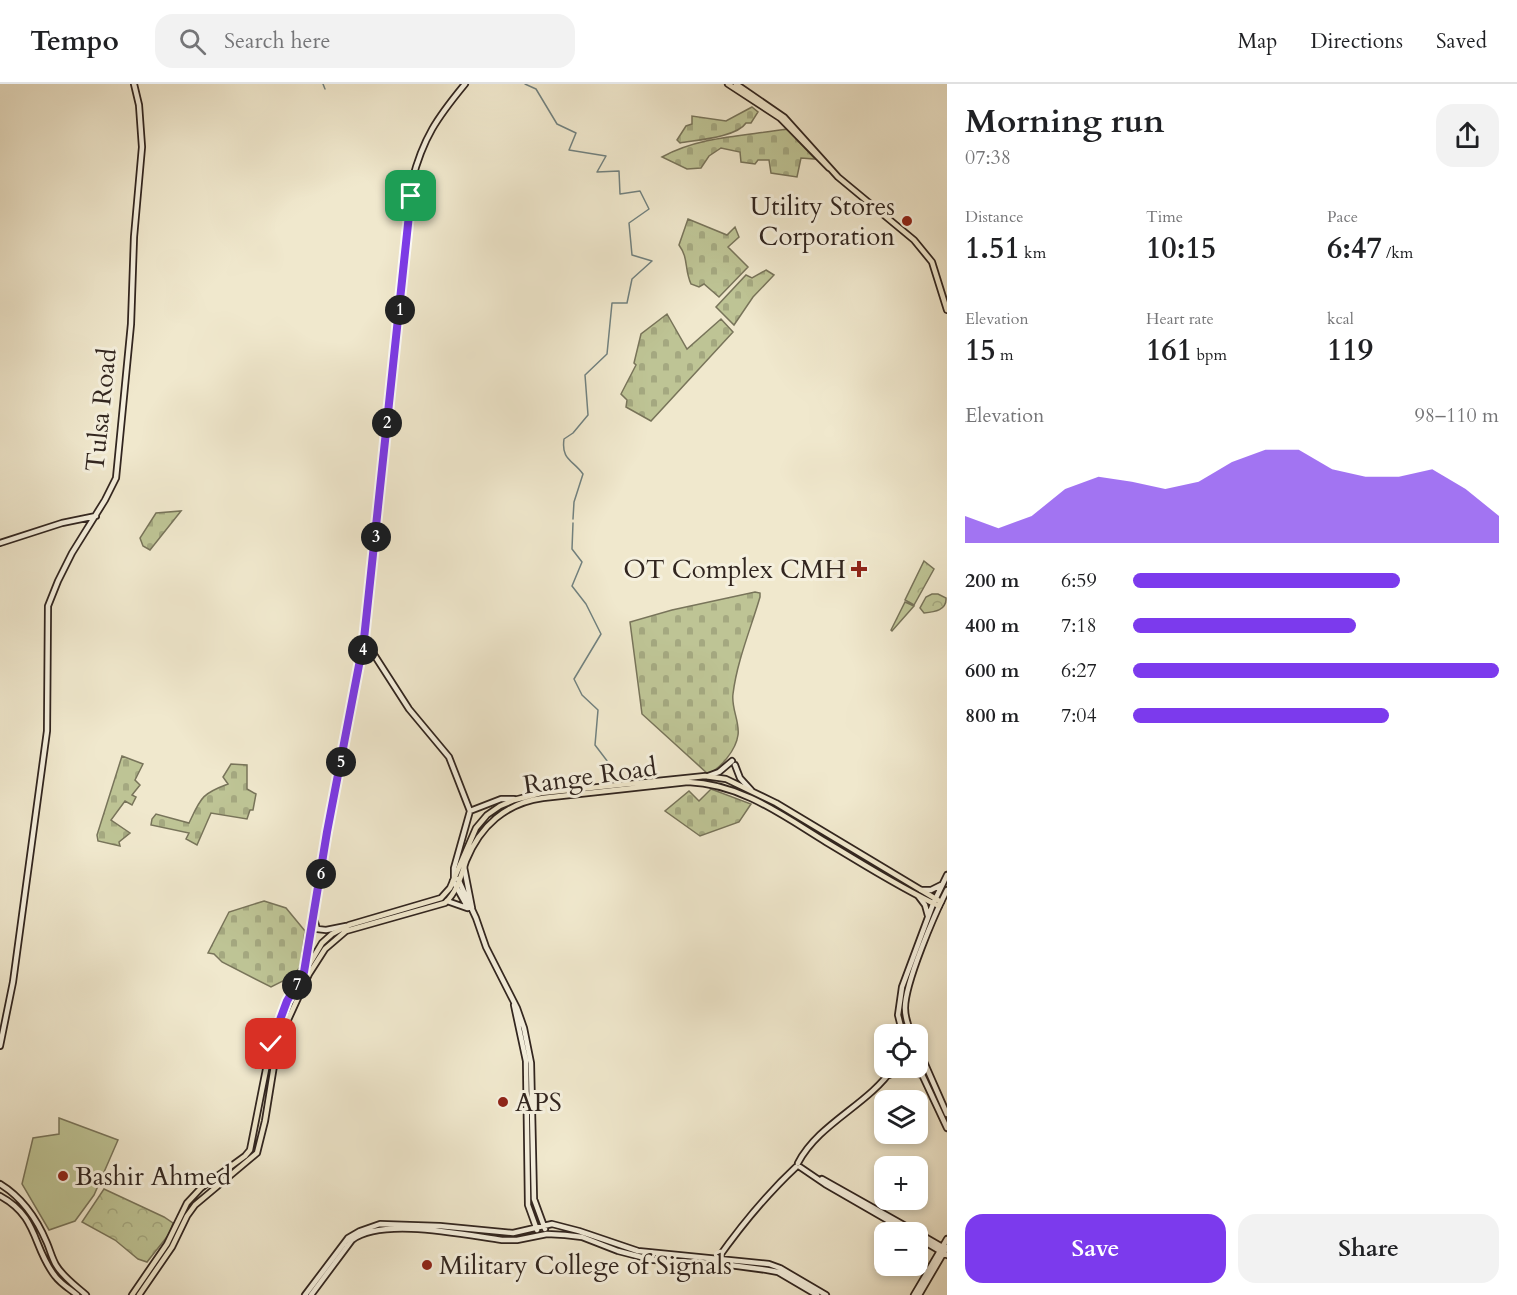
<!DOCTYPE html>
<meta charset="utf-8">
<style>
:root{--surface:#fff;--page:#f2f2f2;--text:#202124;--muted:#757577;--line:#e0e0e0;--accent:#7c3aed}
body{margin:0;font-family:Cardo,serif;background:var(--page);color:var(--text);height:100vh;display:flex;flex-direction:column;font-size:22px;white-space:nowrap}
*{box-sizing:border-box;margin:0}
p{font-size:20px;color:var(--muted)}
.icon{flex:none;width:33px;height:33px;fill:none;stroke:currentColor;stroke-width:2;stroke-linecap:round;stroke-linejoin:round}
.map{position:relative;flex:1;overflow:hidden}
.panel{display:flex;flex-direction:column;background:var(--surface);width:570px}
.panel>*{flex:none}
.tools{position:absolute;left:874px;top:940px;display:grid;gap:12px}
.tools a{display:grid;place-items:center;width:54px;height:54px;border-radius:12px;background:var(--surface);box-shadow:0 3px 9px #0003;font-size:30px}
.pin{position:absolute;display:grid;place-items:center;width:51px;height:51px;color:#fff;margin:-26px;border-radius:12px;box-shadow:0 3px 9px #0006}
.km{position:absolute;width:30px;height:30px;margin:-15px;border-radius:50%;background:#222;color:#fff;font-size:16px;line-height:30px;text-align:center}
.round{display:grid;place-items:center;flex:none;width:63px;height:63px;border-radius:18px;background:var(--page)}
.overview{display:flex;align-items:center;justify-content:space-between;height:102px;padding:0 18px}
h1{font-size:33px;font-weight:600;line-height:45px}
.stats{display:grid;grid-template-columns:repeat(3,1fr);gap:9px;height:102px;padding:6px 18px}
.stats div{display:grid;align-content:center}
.stats b{font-size:30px;font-weight:600}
.stats small{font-size:16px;font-weight:400}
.stats p{font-size:16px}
.chart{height:168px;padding:12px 18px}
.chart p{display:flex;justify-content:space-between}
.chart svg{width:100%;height:108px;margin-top:6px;fill:var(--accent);opacity:.7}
.primary-button{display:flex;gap:12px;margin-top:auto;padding:12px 18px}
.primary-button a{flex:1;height:69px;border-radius:18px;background:var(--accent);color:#fff;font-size:24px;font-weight:600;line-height:69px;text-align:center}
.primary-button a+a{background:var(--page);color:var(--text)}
ul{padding:0 18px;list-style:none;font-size:20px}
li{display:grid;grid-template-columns:96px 72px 1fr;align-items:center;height:45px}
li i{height:15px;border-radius:8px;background:var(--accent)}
header{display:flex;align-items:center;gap:36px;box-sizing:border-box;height:84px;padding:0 30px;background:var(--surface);border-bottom:2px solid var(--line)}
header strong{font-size:28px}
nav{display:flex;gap:33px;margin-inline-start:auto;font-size:21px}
.search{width:420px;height:54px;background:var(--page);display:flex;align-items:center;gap:15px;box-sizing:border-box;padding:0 21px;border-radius:18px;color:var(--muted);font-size:22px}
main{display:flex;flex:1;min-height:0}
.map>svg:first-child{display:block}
.cemetery{fill:url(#cemetery-stones);stroke:#78745a;stroke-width:1.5}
.park{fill:url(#park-crowns);stroke:#78745a;stroke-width:1.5}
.garden{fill:#bec495;stroke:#78745a;stroke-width:1.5}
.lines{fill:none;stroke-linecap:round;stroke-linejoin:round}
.stream{stroke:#71817f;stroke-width:1.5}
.secondary-casing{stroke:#31251f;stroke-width:8}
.primary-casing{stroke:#31251f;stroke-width:8}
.secondary{stroke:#f5f0de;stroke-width:4.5}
.primary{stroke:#f0e8cd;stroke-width:4.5}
.route-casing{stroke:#fff;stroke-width:12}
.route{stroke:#7c3aed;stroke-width:8}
.poi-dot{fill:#8f2418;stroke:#f5f0de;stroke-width:2}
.labels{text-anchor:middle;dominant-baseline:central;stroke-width:6;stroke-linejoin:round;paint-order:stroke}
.poi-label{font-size:26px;fill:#31251f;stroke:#f5f0de;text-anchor:start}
.street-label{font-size:26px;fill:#31251f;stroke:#f5f0de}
</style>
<header>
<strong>Tempo</strong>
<div class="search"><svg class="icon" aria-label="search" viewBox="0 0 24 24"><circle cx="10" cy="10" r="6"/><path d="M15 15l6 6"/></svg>Search here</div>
<nav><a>Map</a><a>Directions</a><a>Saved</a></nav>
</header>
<main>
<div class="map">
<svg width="947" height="1211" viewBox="0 0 947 1211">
<defs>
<pattern id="cemetery-stones" width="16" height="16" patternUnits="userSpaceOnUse" patternTransform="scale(1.5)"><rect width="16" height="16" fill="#bec495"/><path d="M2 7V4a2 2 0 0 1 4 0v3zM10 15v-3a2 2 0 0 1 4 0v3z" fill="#a4a880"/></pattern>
<pattern id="park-crowns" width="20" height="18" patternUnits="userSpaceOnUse" patternTransform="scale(1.5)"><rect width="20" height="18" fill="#bec495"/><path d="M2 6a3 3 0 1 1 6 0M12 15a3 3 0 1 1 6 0" fill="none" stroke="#a4a880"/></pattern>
</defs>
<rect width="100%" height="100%" fill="#f0e8cd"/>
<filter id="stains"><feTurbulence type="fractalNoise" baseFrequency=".00333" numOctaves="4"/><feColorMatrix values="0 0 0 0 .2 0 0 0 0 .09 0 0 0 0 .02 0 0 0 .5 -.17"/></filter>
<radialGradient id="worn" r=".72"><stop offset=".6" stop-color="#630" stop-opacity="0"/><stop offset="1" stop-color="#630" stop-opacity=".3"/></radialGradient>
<path class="cemetery" d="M 752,23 L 758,28 L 751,39 L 746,39 C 737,53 697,56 680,59 L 677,56 L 686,42 L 692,40 L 692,32 L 726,37 Z
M 787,45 L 815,75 L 801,74 L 797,93 L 771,89 L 769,76 L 758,76 L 755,80 L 741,78 L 740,68 L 721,64 L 709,72 L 701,84 L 687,85 L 662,73 C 700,52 745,52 787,45 Z
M 688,135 L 727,151 L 735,143 L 739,153 L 728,163 L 748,183 L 719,213 L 704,200 L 699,203 L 691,200 C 684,184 689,175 679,161 Z
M 766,186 L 774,191 L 753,213 L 734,241 L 716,223 L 746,191 L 752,194 Z
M 667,230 L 687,265 L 721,235 L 733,248 L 651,337 L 626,323 L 627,316 L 621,310 L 636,281 L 634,279 L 641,250 Z
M 181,427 L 150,466 L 143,462 L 140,454 L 156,429 Z
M 755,508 L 760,509 L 760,513 C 751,544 737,577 733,610 C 731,624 740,638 738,651 C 736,666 721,684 708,690 L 642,630 L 630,538 L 672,526 Z
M 122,672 L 143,680 L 135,696 L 140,701 L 132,711 L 136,713 L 132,721 L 125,717 L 111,736 L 130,749 L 119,758 L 120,762 L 98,757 L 97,751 Z
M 231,680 L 247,681 L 247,705 L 256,710 L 253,726 L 250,726 L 247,735 L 211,729 L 197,761 L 186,755 L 189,749 L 151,741 L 152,735 L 156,730 L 189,739 C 201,714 201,710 228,700 L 223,693 Z
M 711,705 L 751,720 L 739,738 L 700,752 L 665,727 L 689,707 L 699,717 Z
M 264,817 L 286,824 L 305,847 L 300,883 L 293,892 L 271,903 L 222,878 L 214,870 L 208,869 L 229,828 Z"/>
<path class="park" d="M 924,477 L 934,485 L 914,521 L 905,516 Z
M 932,510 L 938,510 L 946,514 C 947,526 935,528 924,529 L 920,524 L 926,513 Z
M 905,518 L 914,522 L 892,547 L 891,546 Z
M 104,1105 L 164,1133 L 173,1139 L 170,1149 L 147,1178 L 138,1175 L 115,1156 L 82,1138 Z"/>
<path class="garden" d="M 59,1034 L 118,1056 L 94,1111 L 75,1137 L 49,1146 L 22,1100 L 33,1054 L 59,1050 Z"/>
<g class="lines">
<path class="stream" d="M 323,0 L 325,5
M 525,0 L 536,5 L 557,40 L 576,49 L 569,66 L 606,72 L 597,88 L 619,87 L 620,110 L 640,107 L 649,125 L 629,139 L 632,171 L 652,177 L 632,195 L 627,219 L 612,219 L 607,270 L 585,291 L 588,331 L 573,349 L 564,355 C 561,376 573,376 583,390 L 574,418 L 573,435
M 573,439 L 572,465 L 582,478 L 572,502 L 586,520 L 601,550 L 574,595 L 582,611 L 598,626 L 595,661 L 611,682"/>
<g class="secondary-casing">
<path id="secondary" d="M 0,459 L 62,439 L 96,432
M 364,555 L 409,625 L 449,673 L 470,727
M 735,681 L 740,694 L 751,706
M 708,692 L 719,688 L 732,677
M 470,727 L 501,715 L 514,715
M 464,783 L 472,824
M 458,795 L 476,834 L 486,863 L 517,924 L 524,944 L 531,979 L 534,1115 L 545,1145
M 454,796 L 454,784 L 470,727
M 453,797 L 468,824
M 921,806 L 931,806 L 941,801
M 919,813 L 925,821 L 928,832
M 447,817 L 467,824
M 315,838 L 317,845 L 326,846 L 346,842
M 304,888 L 327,748 L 364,555 L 412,97 C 423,54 437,34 465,0
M 514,921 L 526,977 L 528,1121 L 537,1146
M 903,951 L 898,931 L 902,903 L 933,820 L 947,791
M 912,951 C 908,942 905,934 905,924 C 905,899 935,829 947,806
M 0,962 L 13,898 L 47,647 L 48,522 L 58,497 L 72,469 L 105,416 L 116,394 L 131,240 L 134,153 L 142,63 L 139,21 L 134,0
M 918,964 L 947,1030
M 918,982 L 947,1044
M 889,991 C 899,985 910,981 919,990
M 798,1079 C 819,1039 868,1021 893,984
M 800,1083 L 825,1100 L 910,1149
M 822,1095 L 918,1149
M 0,1100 C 23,1114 37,1135 47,1159 C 50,1166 52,1174 56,1181 C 63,1193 76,1202 86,1211
M 0,1112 C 39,1133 32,1163 55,1192 C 61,1200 70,1205 77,1211
M 918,1149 L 944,1164
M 918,1154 L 947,1171
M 716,1177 C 740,1143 766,1111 796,1083
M 305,1211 L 348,1154 L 360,1147 L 380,1140 L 440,1142 L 513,1149 L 552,1140 L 579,1147 L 638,1167 L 769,1180 L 780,1184 L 826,1211
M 311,1211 L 352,1156 C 382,1133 465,1151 502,1156 L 517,1156 L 547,1150 L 565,1151 L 582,1153 L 618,1167 L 653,1176 L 714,1179 L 767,1186 L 778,1188 L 817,1211
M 914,1211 L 947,1155
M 919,1211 L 947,1163"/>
</g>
<g class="primary-casing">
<path id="primary" d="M 728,0 L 780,34 L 829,84
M 736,0 L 784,33 L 838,93 L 914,156 L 932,178 L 947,226
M 132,1211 L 167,1160 L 187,1119 L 201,1104 L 245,1072 L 250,1066 L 271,960 L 278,941 L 288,916 L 322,859 L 332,850 L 349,841 L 441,814 L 450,804 L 476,744 L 487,731 L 500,722 L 514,716 L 541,709 L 705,692 L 726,695 L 776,719 L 941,818
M 139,1211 L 172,1163 L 187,1132 L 195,1121 L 257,1069 L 265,1037 L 277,963 L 282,949 L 309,890 L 325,865 L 346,847 L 445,819 C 457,808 461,792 466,777 C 480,742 506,719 543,714 L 688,698 C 741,700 782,731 826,758 C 863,780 900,804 939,822"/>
</g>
<use href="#secondary" class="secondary"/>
<use href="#primary" class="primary"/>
</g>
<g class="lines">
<g class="route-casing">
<path id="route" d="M 271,960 L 287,917 L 304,888 L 327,748 L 364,555 L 411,112"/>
</g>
<use href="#route" class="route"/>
</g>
<g class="poi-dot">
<circle cx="907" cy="137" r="6"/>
<path d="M856 476h6v6h6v6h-6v6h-6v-6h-6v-6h6z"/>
<circle cx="503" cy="1018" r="6"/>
<circle cx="63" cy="1092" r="6"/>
<circle cx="427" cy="1181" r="6"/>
</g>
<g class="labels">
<g class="poi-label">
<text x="895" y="122" text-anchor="end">Utility Stores<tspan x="895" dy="30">Corporation</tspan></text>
<text x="846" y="485" text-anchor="end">OT Complex CMH</text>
<text x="515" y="1018">APS</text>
<text x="75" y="1092">Bashir Ahmed</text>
<text x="439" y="1181">Military College of Signals</text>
</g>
<g class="street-label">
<text transform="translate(101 326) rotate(-84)">Tulsa Road</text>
<text transform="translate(590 692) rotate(-8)">Range Road</text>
</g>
</g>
<rect width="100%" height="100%" filter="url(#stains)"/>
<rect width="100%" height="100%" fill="url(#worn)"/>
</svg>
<div class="tools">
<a><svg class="icon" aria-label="locate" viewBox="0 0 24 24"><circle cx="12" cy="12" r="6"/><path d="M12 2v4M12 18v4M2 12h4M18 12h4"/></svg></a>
<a><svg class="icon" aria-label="layers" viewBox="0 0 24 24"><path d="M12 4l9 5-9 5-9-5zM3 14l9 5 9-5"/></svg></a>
<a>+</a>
<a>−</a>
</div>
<div class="pin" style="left:411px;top:112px;background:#1e9e55"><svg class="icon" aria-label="arrive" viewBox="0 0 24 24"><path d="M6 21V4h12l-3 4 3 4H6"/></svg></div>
<div class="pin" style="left:271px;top:960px;background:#d93025"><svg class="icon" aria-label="check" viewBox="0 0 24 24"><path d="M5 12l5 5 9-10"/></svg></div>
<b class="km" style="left:400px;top:226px">1</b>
<b class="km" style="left:387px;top:339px">2</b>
<b class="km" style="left:376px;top:453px">3</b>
<b class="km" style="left:363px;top:566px">4</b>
<b class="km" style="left:341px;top:678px">5</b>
<b class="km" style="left:321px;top:790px">6</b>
<b class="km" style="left:297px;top:901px">7</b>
</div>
<section class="panel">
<div class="overview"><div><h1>Morning run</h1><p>07:38</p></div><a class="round"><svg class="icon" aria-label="share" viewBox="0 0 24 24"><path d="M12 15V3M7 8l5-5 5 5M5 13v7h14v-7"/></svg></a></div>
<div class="stats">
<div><p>Distance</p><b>1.51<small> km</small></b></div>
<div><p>Time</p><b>10:15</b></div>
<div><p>Pace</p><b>6:47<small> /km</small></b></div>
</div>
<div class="stats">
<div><p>Elevation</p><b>15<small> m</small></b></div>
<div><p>Heart rate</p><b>161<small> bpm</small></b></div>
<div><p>kcal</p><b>119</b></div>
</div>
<div class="chart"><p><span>Elevation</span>98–110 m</p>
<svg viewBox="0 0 160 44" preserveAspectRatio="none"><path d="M0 44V33L10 38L20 33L30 22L40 17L50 19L60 22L70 19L80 11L90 6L100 6L110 14L120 17L130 17L140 14L150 22L160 33V44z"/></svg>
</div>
<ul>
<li><b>200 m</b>6:59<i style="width:73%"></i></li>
<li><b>400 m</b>7:18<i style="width:61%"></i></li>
<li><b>600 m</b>6:27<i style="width:100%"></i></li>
<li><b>800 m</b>7:04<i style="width:70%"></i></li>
</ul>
<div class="primary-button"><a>Save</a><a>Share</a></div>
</section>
</main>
